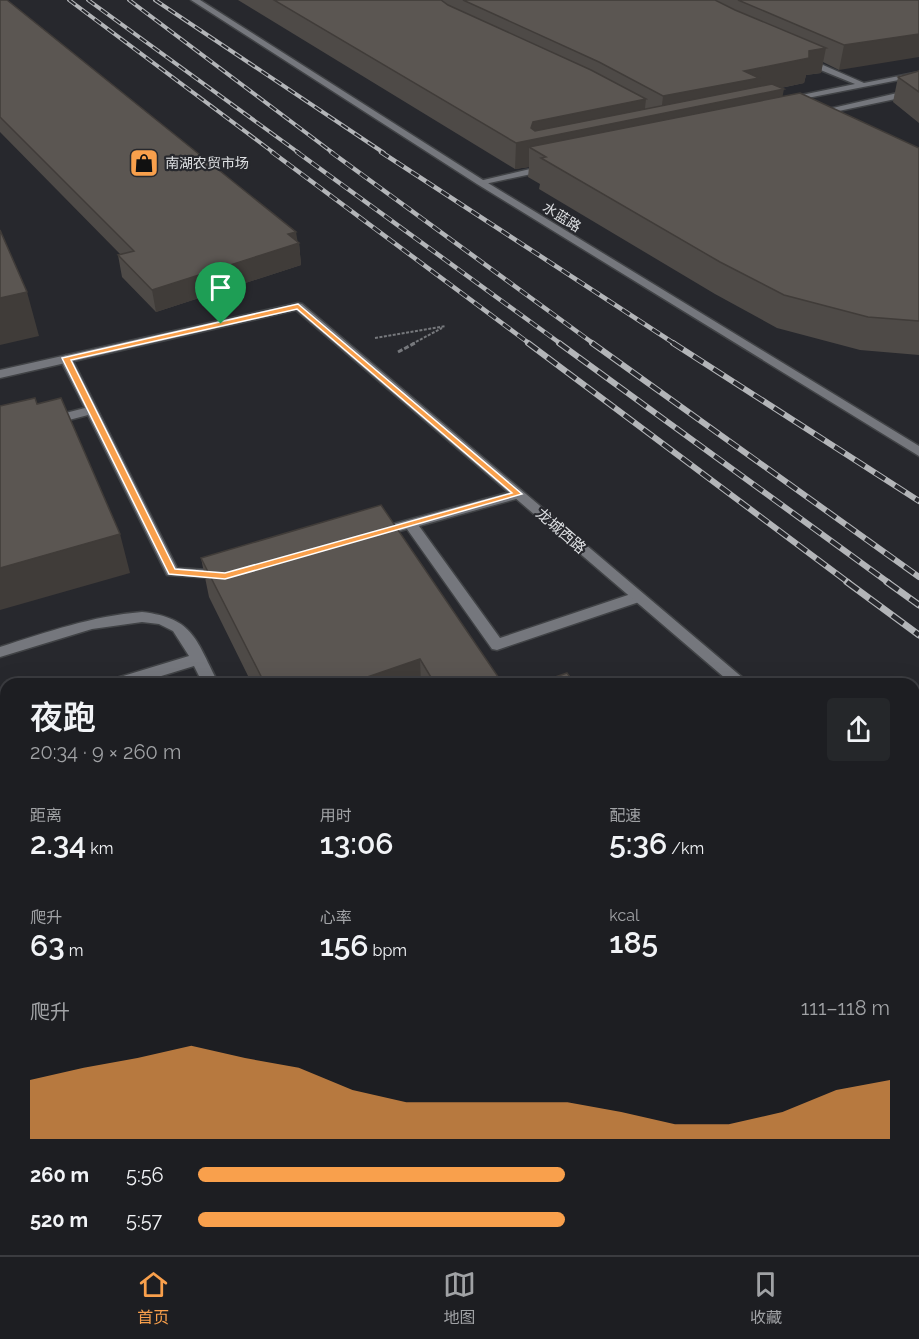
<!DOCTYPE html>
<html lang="zh">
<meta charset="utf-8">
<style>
:root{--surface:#1d1e22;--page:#25272a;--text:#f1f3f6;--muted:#a0a2a5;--line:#3b3c40;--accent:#f9a04c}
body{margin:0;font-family:Raleway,"Noto Sans SC",sans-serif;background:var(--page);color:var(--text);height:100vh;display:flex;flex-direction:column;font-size:22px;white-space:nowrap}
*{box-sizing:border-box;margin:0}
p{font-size:20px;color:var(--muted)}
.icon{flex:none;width:33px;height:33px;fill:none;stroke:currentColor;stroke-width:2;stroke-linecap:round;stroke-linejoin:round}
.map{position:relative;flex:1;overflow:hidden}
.sheet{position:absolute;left:0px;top:678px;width:920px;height:578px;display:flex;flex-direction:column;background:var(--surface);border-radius:18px 18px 0 0;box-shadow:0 6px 24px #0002,0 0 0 2px var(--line)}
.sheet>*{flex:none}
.pin{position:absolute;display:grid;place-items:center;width:51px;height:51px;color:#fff;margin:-62px -26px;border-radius:50% 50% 50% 0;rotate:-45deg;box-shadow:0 0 6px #0007}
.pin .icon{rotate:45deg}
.round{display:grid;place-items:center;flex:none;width:63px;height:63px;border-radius:6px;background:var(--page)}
.summary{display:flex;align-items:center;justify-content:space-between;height:102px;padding:0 30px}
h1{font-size:33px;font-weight:600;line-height:45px}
.metrics{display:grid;grid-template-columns:repeat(3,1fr);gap:9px;height:102px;padding:6px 30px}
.metrics div{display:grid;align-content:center}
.metrics b{font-size:30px;font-weight:600}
.metrics small{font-size:16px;font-weight:400}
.metrics p{font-size:16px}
.chart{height:168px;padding:12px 30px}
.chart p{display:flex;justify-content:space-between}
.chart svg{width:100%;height:108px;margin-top:6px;fill:var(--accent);opacity:.7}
ul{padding:0 30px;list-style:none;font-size:20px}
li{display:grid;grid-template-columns:96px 72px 1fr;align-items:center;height:45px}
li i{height:15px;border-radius:8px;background:var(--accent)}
.tabs{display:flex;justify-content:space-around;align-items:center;height:84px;border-top:2px solid var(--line);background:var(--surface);font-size:16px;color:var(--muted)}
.tabs a{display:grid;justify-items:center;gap:3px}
.tabs .on{color:var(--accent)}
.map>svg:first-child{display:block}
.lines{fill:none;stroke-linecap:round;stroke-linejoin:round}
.service-casing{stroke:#414346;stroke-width:3}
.minor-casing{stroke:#414346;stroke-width:3}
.tertiary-casing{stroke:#414346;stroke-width:3}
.path-far1{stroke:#76787c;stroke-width:2;stroke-dasharray:3 1.5;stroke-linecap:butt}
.path{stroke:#76787c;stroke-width:3;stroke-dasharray:5 2;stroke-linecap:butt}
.service{fill:#75777d;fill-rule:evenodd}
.minor{fill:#75777d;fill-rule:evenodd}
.tertiary{fill:#75777d;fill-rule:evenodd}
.rail-far3-casing{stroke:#b3b5b8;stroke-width:4}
.rail-far2-casing{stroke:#b3b5b8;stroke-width:4.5}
.rail-far1-casing{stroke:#b3b5b8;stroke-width:6}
.rail-casing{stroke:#b3b5b8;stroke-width:7}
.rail-far3{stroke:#27282d;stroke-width:2;stroke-dasharray:8;stroke-linecap:butt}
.rail-far2{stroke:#27282d;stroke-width:3;stroke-dasharray:9;stroke-linecap:butt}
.rail-far1{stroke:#27282d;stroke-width:4;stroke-dasharray:12;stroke-linecap:butt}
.rail{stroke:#27282d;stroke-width:4.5;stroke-dasharray:14;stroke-linecap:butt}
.wall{fill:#4e4a47}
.shaded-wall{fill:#403c39}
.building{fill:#5b5652;stroke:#403c39;stroke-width:1.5}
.route{fill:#f9a04c;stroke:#fff;stroke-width:1.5;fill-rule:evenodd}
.labels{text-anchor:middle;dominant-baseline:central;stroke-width:4.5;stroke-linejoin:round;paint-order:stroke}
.far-poi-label{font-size:14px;fill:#dee0e3;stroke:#27282d;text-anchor:start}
.far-street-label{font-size:14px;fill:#dee0e3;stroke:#27282d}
.street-label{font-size:15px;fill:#dee0e3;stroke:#27282d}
</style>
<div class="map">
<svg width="919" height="1255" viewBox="0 0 919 1255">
<rect width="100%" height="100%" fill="#27282d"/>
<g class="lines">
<g class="service-casing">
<path id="service" d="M 66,355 L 72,359 L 177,568 L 223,571 L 228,573 L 230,576 L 228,579 L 167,575 L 88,415 L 50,425 L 46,424 L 44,421 L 46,418 L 85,408 L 60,359 Z
M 518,490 L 525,494 L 523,497 L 419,526 L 500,638 L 637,592 L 644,597 L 642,601 L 497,650 L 492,649 L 407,529 L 376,537 L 369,533 L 371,530 Z
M 142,612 C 195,618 196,641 219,684 L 203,684 L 194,666 L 135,684 L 108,684 L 110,680 L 189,656 L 173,631 L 159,624 L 142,622 L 92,629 L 0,657 L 0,647 C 47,632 92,616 142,612 Z
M 6,712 L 6,724 L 0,726 L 0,714 Z
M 914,1045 L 919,1047 L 919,1076 L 914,1073 Z"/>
</g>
<g class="minor-casing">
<path id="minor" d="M 801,58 L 807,58 L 864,83 L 919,72 L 919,76 L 787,102 L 787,98 L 855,84 L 801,62 Z
M 919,88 L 919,94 L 815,116 L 811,113 Z
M 547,165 L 550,166 L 550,170 L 480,185 L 475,182 Z"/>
</g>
<g class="tertiary-casing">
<path id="tertiary" d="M 191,0 L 200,0 L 483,180 L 919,446 L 919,456 L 477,184 Z
M 298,303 L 302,304 L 750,684 L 732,684 L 296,310 L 0,378 L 0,370 Z
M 914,824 L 919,826 L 919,844 L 914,842 Z"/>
</g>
<path class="path-far1" d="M 375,338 L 446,326
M 412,344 L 442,328"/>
<path class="path" d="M 398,352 L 415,343"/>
<use href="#service" class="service"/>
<use href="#minor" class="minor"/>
<use href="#tertiary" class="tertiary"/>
<g class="rail-far3-casing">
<path id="rail-far3" d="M 69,0 L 274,153
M 88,0 L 299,153
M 129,0 L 333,153
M 155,0 L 384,153"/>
</g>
<g class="rail-far2-casing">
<path id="rail-far2" d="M 272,152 L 530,344
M 297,152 L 561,344
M 331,152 L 594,344
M 381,152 L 675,344"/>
</g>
<g class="rail-far1-casing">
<path id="rail-far1" d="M 528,343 L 849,583
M 559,343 L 889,583
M 592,343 L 919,577
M 673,343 L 919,501"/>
</g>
<g class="rail-casing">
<path id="rail" d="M 847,582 L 919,635
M 887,582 L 919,605"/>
</g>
<use href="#rail-far3" class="rail-far3"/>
<use href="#rail-far2" class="rail-far2"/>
<use href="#rail-far1" class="rail-far1"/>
<use href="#rail" class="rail"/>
</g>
<path class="wall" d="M 0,0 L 299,243 L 301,265 L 156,312 L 122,277 L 118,255 L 121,255 L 0,132 Z
M 238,0 L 919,0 L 839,70 L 823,62 L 821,73 L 806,75 L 804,83 L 781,88 L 782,97 L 919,148 L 919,355 L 860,350 L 777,328 L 715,294 L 539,189 L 540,184 L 528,177 L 529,167 L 515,169 Z
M 919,71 L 919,123 L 893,102 L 898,77 Z
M 201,558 L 503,684 L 252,684 L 209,597 Z
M 527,1250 L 732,1250 L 736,1255 L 530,1255 Z
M 802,1250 L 914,1250 L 919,1255 L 806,1255 Z"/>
<path class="shaded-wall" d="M 919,34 L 919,57 L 839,70 L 844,45 Z
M 826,48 L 821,73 L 806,75 L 804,83 L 756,93 L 784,89 L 779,115 L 546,157 L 529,147 L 529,167 L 515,169 L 516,143 L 531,128 L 533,122 L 646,99 L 644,117 L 661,114 L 663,96 L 809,51 Z
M 296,232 L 298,244 L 299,243 L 301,265 L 156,312 L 152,290 L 288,234 Z
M 27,292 L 39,336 L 0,345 L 0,298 Z
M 120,534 L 130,573 L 0,610 L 0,568 Z
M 420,659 L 421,684 L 347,684 Z
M 0,972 L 6,996 L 0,998 Z
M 919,1239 L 919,1255 L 890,1255 L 900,1250 L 914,1250 L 914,1242 Z
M 64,1250 L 72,1250 L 73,1255 L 65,1255 Z"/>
<path class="building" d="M 0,0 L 7,0 L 296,232 L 288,234 L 299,243 L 152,290 L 118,255 L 134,251 L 0,117 Z
M 274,0 L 441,0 L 448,5 L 591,70 L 646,99 L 533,122 L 531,128 L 535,131 L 772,84 L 784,89 L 516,143 Z
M 463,0 L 715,0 L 735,10 L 826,48 L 809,51 L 809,58 L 744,71 L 759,78 L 663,96 L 599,62 Z
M 738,0 L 919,0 L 919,34 L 844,45 Z
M 919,71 L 919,92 L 898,77 Z
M 800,93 L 919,148 L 919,321 L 868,317 L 784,295 L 720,262 L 541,158 L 546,157 L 529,147 Z
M 0,230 L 27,292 L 0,298 Z
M 35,398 L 37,404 L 61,398 L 120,534 L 0,568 L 0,406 Z
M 381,505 L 503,684 L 435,684 L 420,659 L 347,684 L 265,684 L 201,558 Z
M 567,673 L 575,684 L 535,684 Z
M 914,1178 L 919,1185 L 919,1239 L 914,1242 Z
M 6,1188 L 6,1250 L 64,1250 L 65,1255 L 0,1255 L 0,1191 Z
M 542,1250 L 732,1250 L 736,1255 L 545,1255 Z
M 831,1250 L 900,1250 L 890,1255 L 835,1255 Z"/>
<path class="route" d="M 298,304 L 522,494 L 225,579 L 169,574 L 62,358 ZM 297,309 L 512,493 L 225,573 L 175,569 L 71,360 Z"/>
<defs>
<g id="shop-square" transform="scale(1.5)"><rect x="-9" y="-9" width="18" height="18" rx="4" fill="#f9a04c" stroke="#27282d"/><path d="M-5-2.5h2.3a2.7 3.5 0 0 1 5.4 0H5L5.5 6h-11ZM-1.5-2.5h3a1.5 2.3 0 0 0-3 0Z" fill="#111"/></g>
</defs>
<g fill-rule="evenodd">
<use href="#shop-square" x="144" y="163"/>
</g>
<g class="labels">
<g class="far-poi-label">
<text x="165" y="163">南湖农贸市场</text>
</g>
<g class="far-street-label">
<text transform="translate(562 217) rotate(32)">水蓝路</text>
</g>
<g class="street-label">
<text transform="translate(561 531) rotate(41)">龙城西路</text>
</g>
</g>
</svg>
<div class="pin" style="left:221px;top:324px;background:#1e9e55"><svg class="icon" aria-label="arrive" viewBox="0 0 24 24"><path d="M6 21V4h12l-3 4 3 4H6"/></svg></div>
<section class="sheet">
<div class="summary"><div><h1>夜跑</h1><p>20:34 · 9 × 260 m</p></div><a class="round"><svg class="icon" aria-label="share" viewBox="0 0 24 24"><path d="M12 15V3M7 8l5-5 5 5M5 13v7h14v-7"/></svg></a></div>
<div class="metrics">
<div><p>距离</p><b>2.34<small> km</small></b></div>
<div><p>用时</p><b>13:06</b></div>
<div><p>配速</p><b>5:36<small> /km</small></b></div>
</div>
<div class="metrics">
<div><p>爬升</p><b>63<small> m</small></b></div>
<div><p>心率</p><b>156<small> bpm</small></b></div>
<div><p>kcal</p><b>185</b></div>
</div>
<div class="chart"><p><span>爬升</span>111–118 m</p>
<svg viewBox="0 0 160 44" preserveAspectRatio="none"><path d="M0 44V20L10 15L20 11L30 6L40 11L50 15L60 24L70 29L80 29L90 29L100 29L110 33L120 38L130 38L140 33L150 24L160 20V44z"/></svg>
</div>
<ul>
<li><b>260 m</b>5:56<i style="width:53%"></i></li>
<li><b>520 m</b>5:57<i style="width:53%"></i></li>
</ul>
</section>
</div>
<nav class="tabs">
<a class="on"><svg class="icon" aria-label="home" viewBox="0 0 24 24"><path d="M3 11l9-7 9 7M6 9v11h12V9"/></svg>首页</a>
<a><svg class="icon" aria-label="map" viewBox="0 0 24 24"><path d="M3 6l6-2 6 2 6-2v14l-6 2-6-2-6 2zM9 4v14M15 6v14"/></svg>地图</a>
<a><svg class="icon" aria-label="saved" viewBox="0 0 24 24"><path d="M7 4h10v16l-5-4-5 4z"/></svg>收藏</a>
</nav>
